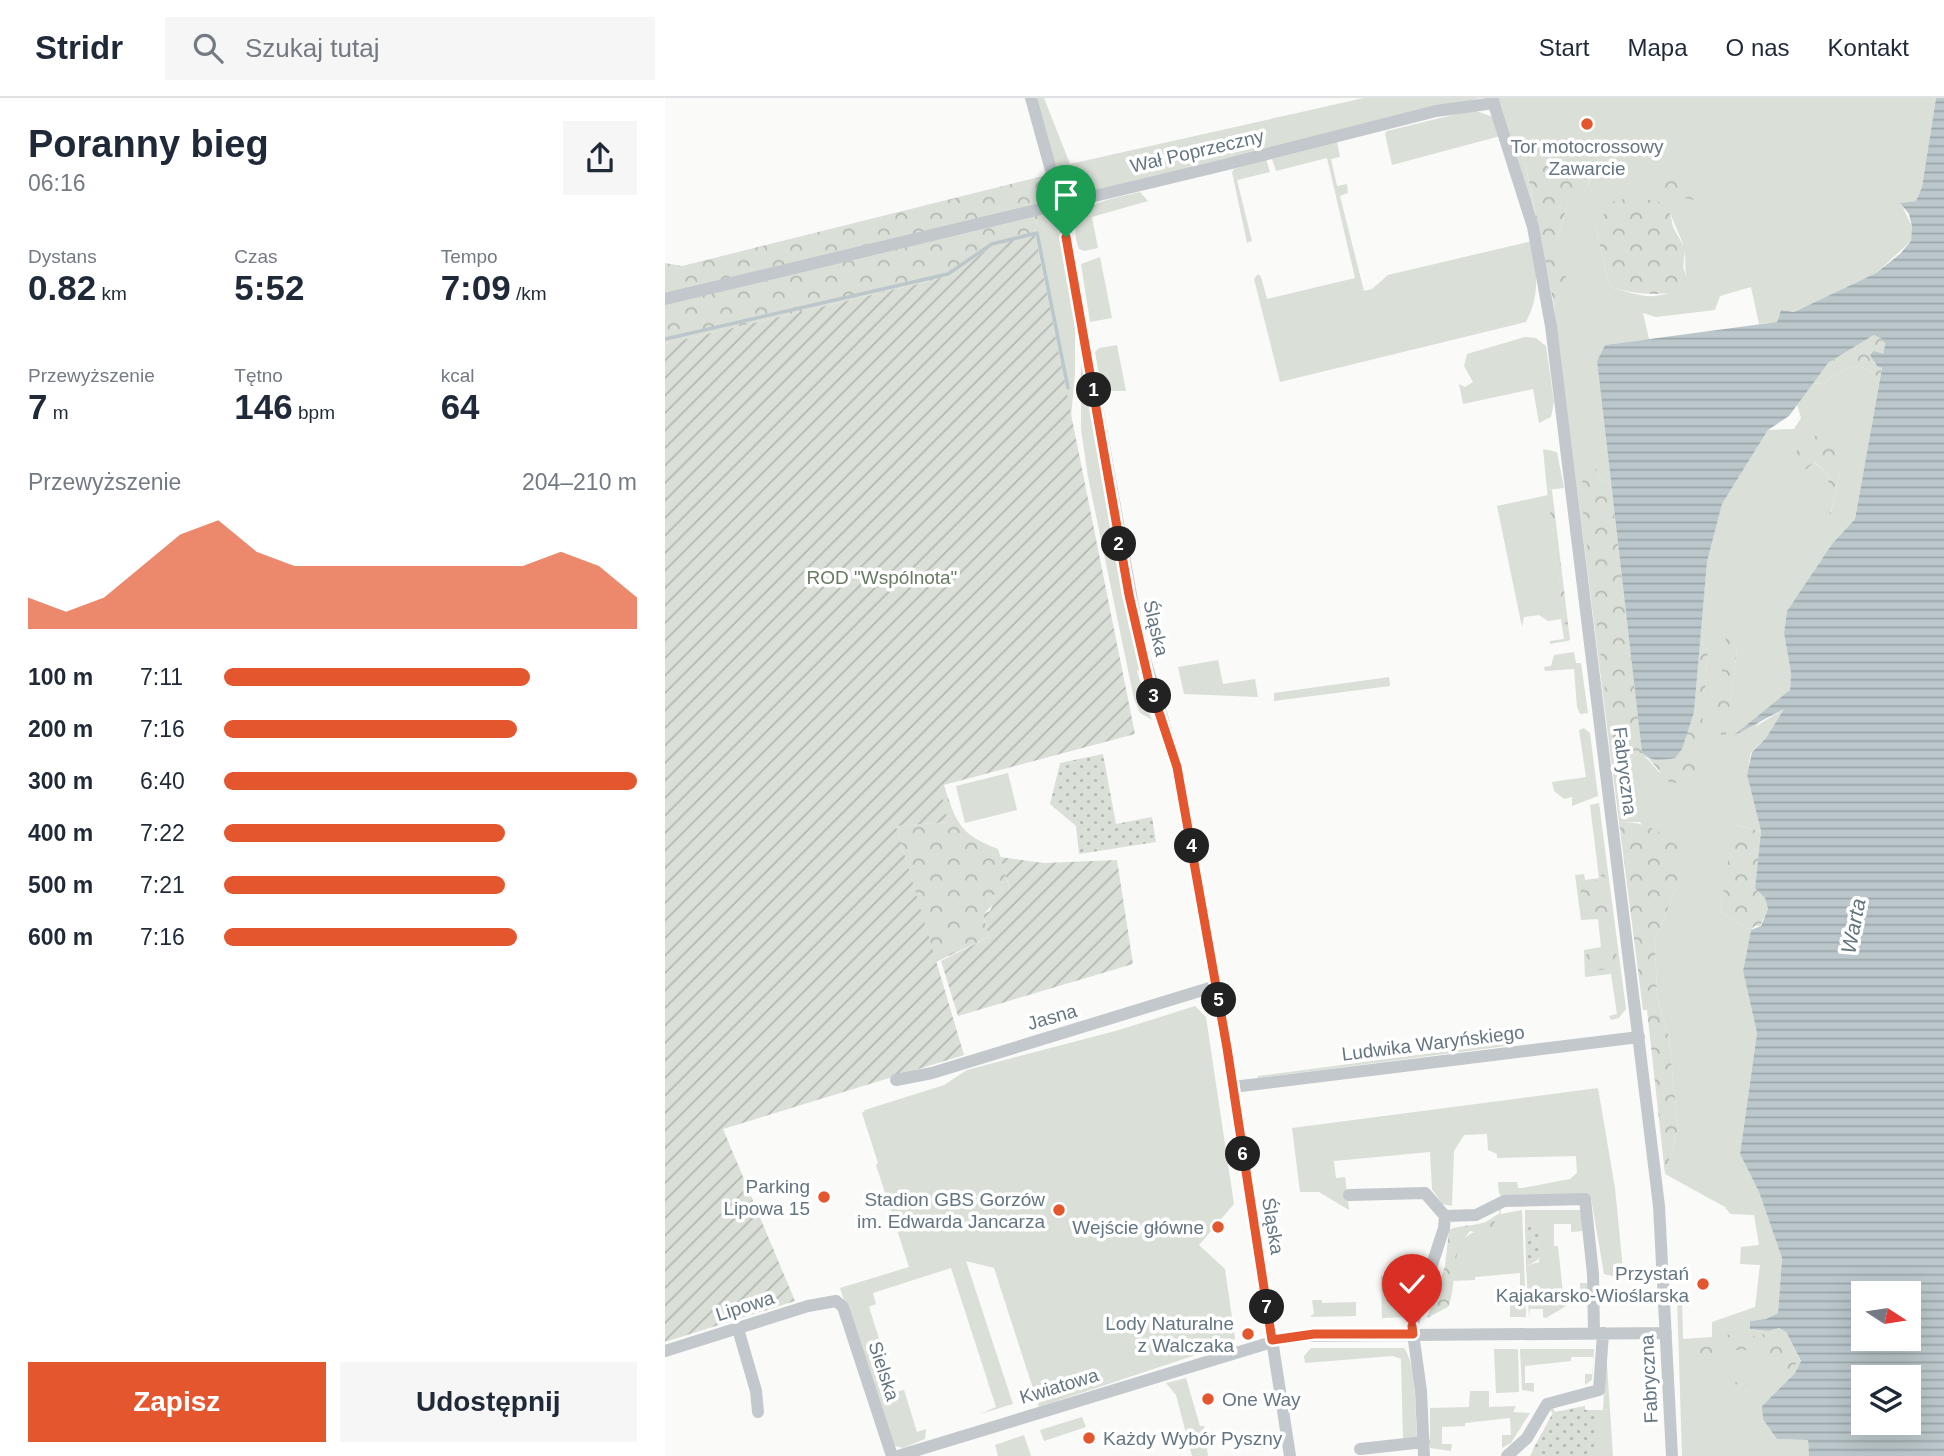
<!DOCTYPE html>
<html lang="pl">
<meta charset="utf-8">
<style>
:root{--surface:#fff;--page:#f6f6f7;--text:#1f2937;--muted:#747a83;--line:#e0e1e3;--accent:#e4572e}
body{margin:0;font-family:Arial,sans-serif;background:var(--page);color:var(--text);height:100vh;display:flex;flex-direction:column;font-size:26px;white-space:nowrap}
*{box-sizing:border-box;margin:0}
p{font-size:23px;color:var(--muted)}
.icon{flex:none;width:38px;height:38px;fill:none;stroke:currentColor;stroke-width:2;stroke-linecap:round;stroke-linejoin:round}
.map{position:relative;flex:1;overflow:hidden}
.sheet{display:flex;flex-direction:column;background:var(--surface);width:665px}
.sheet>*{flex:none}
.needle{width:46px;rotate:102deg}
.controls{position:absolute;left:1186px;top:1183px;display:grid;gap:14px}
.controls a{display:grid;place-items:center;width:70px;height:70px;border-radius:0px;background:var(--surface);box-shadow:0 7px 28px #0002;font-size:35px}
.pin{position:absolute;display:grid;place-items:center;width:60px;height:60px;color:#fff;margin:-72px -30px;border-radius:50% 50% 50% 0;rotate:-45deg;box-shadow:0 0 7px #0007}
.pin .icon{rotate:45deg}
.km{position:absolute;width:35px;height:35px;margin:-18px;border-radius:50%;background:#222;color:#fff;font-size:19px;line-height:35px;text-align:center}
.round{display:grid;place-items:center;flex:none;width:74px;height:74px;border-radius:0px;background:var(--page)}
.summary{display:flex;align-items:center;justify-content:space-between;height:119px;padding:0 28px}
h1{font-size:38px;font-weight:600;line-height:52px}
.figures{display:grid;grid-template-columns:repeat(3,1fr);gap:10px;height:119px;padding:7px 28px}
.figures div{display:grid;align-content:center}
.figures b{font-size:35px;font-weight:600}
.figures small{font-size:19px;font-weight:400}
.figures p{font-size:19px}
.chart{height:196px;padding:14px 28px}
.chart p{display:flex;justify-content:space-between}
.chart svg{width:100%;height:126px;margin-top:7px;fill:var(--accent);opacity:.7}
.action{display:flex;gap:14px;margin-top:auto;padding:14px 28px}
.action a{flex:1;height:80px;border-radius:0px;background:var(--accent);color:#fff;font-size:28px;font-weight:600;line-height:80px;text-align:center}
.action a+a{background:var(--page);color:var(--text)}
ul{padding:0 28px;list-style:none;font-size:23px}
li{display:grid;grid-template-columns:112px 84px 1fr;align-items:center;height:52px}
li i{height:18px;border-radius:9px;background:var(--accent)}
header{display:flex;align-items:center;gap:42px;box-sizing:border-box;height:98px;padding:0 35px;background:var(--surface);border-bottom:2px solid var(--line)}
header strong{font-size:33px}
nav{display:flex;gap:38px;margin-inline-start:auto;font-size:24px}
.search{width:490px;height:63px;background:var(--page);display:flex;align-items:center;gap:18px;box-sizing:border-box;padding:0 24px;border-radius:0px;color:var(--muted);font-size:26px}
main{display:flex;flex:1;min-height:0}
.map>svg:first-child{display:block}
.grass{fill:#dadfd7;fill-rule:evenodd}
.forest{fill:url(#forest-crowns)}
.park{fill:url(#park-dots)}
.garden{fill:url(#garden-furrows)}
.water{fill:url(#water-rules);fill-rule:evenodd}
.lines{fill:none;stroke-linecap:round;stroke-linejoin:round}
.stream{stroke:#bbc7cb;stroke-width:3.5}
.minor{stroke:#c3c8cc;stroke-width:12}
.route-casing{stroke:#fff;stroke-width:14}
.route{stroke:#e4572e;stroke-width:9}
.poi-dot{fill:#e4572e;stroke:#fff;stroke-width:2.5}
.labels{text-anchor:middle;dominant-baseline:central;stroke-width:7;stroke-linejoin:round;paint-order:stroke}
.poi-label{font-size:19px;fill:#657683;stroke:#fff;text-anchor:end}
.street-label{font-size:19px;fill:#657683;stroke:#fff}
.park-label{font-size:19px;fill:#687a64;stroke:#fff}
.water-label{font-size:21px;font-style:italic;fill:#60757c;stroke:#fff}
</style>
<header>
<strong>Stridr</strong>
<div class="search"><svg class="icon" aria-label="search" viewBox="0 0 24 24"><circle cx="10" cy="10" r="6"/><path d="M15 15l6 6"/></svg>Szukaj tutaj</div>
<nav><a>Start</a><a>Mapa</a><a>O nas</a><a>Kontakt</a></nav>
</header>
<main>
<section class="sheet">
<div class="summary"><div><h1>Poranny bieg</h1><p>06:16</p></div><a class="round"><svg class="icon" aria-label="share" viewBox="0 0 24 24"><path d="M12 15V3M7 8l5-5 5 5M5 13v7h14v-7"/></svg></a></div>
<div class="figures">
<div><p>Dystans</p><b>0.82<small> km</small></b></div>
<div><p>Czas</p><b>5:52</b></div>
<div><p>Tempo</p><b>7:09<small> /km</small></b></div>
</div>
<div class="figures">
<div><p>Przewyższenie</p><b>7<small> m</small></b></div>
<div><p>Tętno</p><b>146<small> bpm</small></b></div>
<div><p>kcal</p><b>64</b></div>
</div>
<div class="chart"><p><span>Przewyższenie</span>204–210 m</p>
<svg viewBox="0 0 160 44" preserveAspectRatio="none"><path d="M0 44V33L10 38L20 33L30 22L40 11L50 6L60 17L70 22L80 22L90 22L100 22L110 22L120 22L130 22L140 17L150 22L160 33V44z"/></svg>
</div>
<ul>
<li><b>100 m</b>7:11<i style="width:74%"></i></li>
<li><b>200 m</b>7:16<i style="width:71%"></i></li>
<li><b>300 m</b>6:40<i style="width:100%"></i></li>
<li><b>400 m</b>7:22<i style="width:68%"></i></li>
<li><b>500 m</b>7:21<i style="width:68%"></i></li>
<li><b>600 m</b>7:16<i style="width:71%"></i></li>
</ul>
<div class="action"><a>Zapisz</a><a>Udostępnij</a></div>
</section>
<div class="map">
<svg width="1279" height="1358" viewBox="0 0 1279 1358">
<defs>
<pattern id="forest-crowns" width="20" height="18" patternUnits="userSpaceOnUse" patternTransform="scale(1.75)"><rect width="20" height="18" fill="#dadfd7"/><path d="M2 6a3 3 0 1 1 6 0M12 15a3 3 0 1 1 6 0" fill="none" stroke="#b4b9b4"/></pattern>
<pattern id="park-dots" width="8" height="8" patternUnits="userSpaceOnUse" patternTransform="scale(1.75)"><rect width="8" height="8" fill="#dadfd7"/><path d="M2 2h.1M6 6h.1" fill="none" stroke="#b4b9b4" stroke-width="1.8" stroke-linecap="round"/></pattern>
<pattern id="garden-furrows" width="10" height="10" patternUnits="userSpaceOnUse" patternTransform="scale(1.75)"><rect width="10" height="10" fill="#dadfd7"/><path d="M-1 1l2-2M0 10L10 0M9 11l2-2" fill="none" stroke="#b4b9b4"/></pattern>
<pattern id="water-rules" width="6" height="5" patternUnits="userSpaceOnUse" patternTransform="scale(1.75)"><rect width="6" height="5" fill="#bbc7cb"/><path d="M0 2.5h6" fill="none" stroke="#9ca6aa"/></pattern>
</defs>
<rect width="100%" height="100%" fill="#fafaf8"/>
<path class="grass" d="M 367,0 L 379,0 L 405,66 L 699,0 L 815,0 L 405,98 L 396,92 Z
M 831,0 L 1271,0 L 1257,89 L 1251,103 L 1236,105 L 1247,129 L 1246,143 L 1211,175 L 1129,214 L 1116,212 L 1112,224 L 1094,226 L 1086,189 L 1055,198 L 1050,212 L 991,219 L 978,215 L 984,241 L 940,247 L 932,263 L 946,387 L 933,379 L 928,358 L 948,656 L 977,655 L 994,674 L 1032,678 L 1043,553 L 1035,541 L 1042,464 L 1057,406 L 1103,332 L 1129,331 L 1136,320 L 1132,306 L 1147,285 L 1159,286 C 1179,269 1195,260 1215,281 L 1190,421 L 1167,446 L 1122,513 L 1119,535 L 1126,575 L 1125,592 L 1090,629 L 1120,610 L 1101,640 L 1086,654 L 1082,677 L 1096,733 L 1070,727 L 1055,814 L 1086,832 L 1078,873 L 1092,935 L 1075,1056 L 1094,1094 L 1117,1160 L 1113,1215 L 1101,1221 L 1085,1223 L 1085,1231 L 1104,1233 L 1114,1230 L 1121,1234 L 1136,1264 L 1130,1275 L 1097,1308 L 1112,1341 L 1143,1342 L 1144,1358 L 1017,1358 L 1012,1199 L 1017,1199 L 1018,1241 L 1047,1239 L 1047,1224 L 1090,1209 L 1095,1167 L 1075,1166 L 1076,1149 L 1094,1147 L 1089,1117 L 1065,1116 L 1060,1109 L 1000,1076 L 1013,1030 L 1004,940 L 992,899 L 990,842 L 1015,780 L 975,724 L 954,724 L 889,207 L 901,183 L 892,140 L 903,106 L 922,89 L 934,66 L 860,64 L 877,151 ZM 1002,106 C 1007,122 1015,136 1019,150 C 1022,161 1018,169 1023,184 C 992,205 980,199 945,189 L 930,128 ZM 1154,335 L 1175,373 L 1166,415 L 1163,377 L 1149,364 L 1109,395 ZM 1062,529 L 1072,551 L 1059,648 L 1053,619 Z
M 808,12 L 831,20 L 839,37 L 727,67 L 720,36 L 722,33 Z
M 672,44 L 675,59 L 666,61 L 672,88 L 682,86 L 683,95 L 675,98 L 699,193 L 707,191 L 723,177 L 867,143 C 871,174 876,196 861,224 L 615,284 L 589,181 L 593,176 L 596,179 L 602,201 L 690,180 L 662,60 L 611,73 L 607,61 Z
M 601,61 L 605,74 L 572,82 L 587,143 L 582,145 L 567,74 L 569,71 Z
M 475,94 L 483,103 L 427,119 L 433,150 L 419,153 L 414,151 C 397,105 444,102 475,94 Z
M 373,112 L 385,115 L 391,122 L 410,221 L 410,275 L 406,319 L 370,136 Z
M 435,159 L 447,220 L 425,224 L 416,166 Z
M 860,239 L 871,240 L 881,248 L 889,304 L 886,319 L 874,325 L 868,291 L 798,306 L 794,286 L 800,289 L 808,284 L 799,268 L 802,256 Z
M 452,247 L 461,293 L 437,293 L 430,254 L 434,250 Z
M 416,252 L 464,528 L 475,572 L 472,573 L 481,602 L 479,603 L 487,622 L 475,615 L 469,601 L 423,379 L 416,331 Z
M 878,351 L 892,354 L 899,390 L 882,392 Z
M 883,397 L 902,543 L 885,546 L 885,543 L 899,541 L 896,521 L 883,523 L 874,517 L 859,519 L 857,529 L 832,408 Z
M 909,554 L 911,565 L 916,565 L 923,615 L 915,616 L 912,609 L 909,571 L 880,573 L 879,569 L 886,568 L 889,557 Z
M 553,562 L 558,586 L 590,581 L 593,599 L 519,596 L 513,569 Z
M 724,579 L 725,588 L 609,603 L 609,595 Z
M 919,630 L 925,635 L 933,698 L 907,708 L 907,699 L 899,701 L 889,693 L 887,684 L 921,679 L 914,632 Z
M 343,675 L 352,712 L 300,725 L 291,688 Z
M 934,705 L 961,911 L 954,920 L 946,922 L 944,918 L 952,916 L 946,876 L 920,879 L 919,852 L 936,849 L 933,821 L 916,822 L 910,777 L 919,776 L 920,782 L 934,780 L 925,707 Z
M 530,908 L 541,919 L 569,1106 L 534,1147 L 560,1171 L 570,1240 L 567,1245 L 374,1309 L 329,1170 L 301,1163 L 348,1306 L 315,1316 L 331,1309 L 286,1170 L 208,1195 L 211,1206 L 204,1209 L 231,1294 L 239,1292 L 252,1334 L 261,1331 L 260,1341 L 238,1350 L 230,1348 L 222,1337 L 175,1190 L 244,1169 L 211,1067 L 213,1065 L 197,1015 L 200,1012 L 279,987 L 302,972 L 454,932 Z
M 842,945 L 842,948 L 593,980 L 593,978 Z
M 933,990 L 950,1090 L 959,1181 L 939,1176 L 926,1100 L 839,1103 L 834,1095 L 833,1084 L 852,1084 L 853,1090 L 858,1090 L 905,1081 L 912,1075 L 911,1058 L 832,1060 L 832,1056 L 823,1052 L 822,1036 L 799,1037 L 789,1053 L 787,1108 L 777,1106 L 767,1091 L 765,1054 L 669,1063 L 671,1080 L 680,1079 L 684,1112 L 654,1094 L 635,1094 L 627,1030 Z
M 835,1107 L 836,1116 L 857,1112 L 861,1219 L 845,1219 L 845,1195 L 855,1192 L 855,1175 L 810,1179 L 810,1182 L 787,1183 C 791,1144 793,1136 832,1127 L 827,1120 L 835,1115 L 831,1109 Z
M 860,1112 L 916,1112 L 918,1133 L 906,1134 L 906,1126 L 889,1126 L 889,1148 L 893,1148 L 898,1195 L 915,1194 L 915,1185 L 922,1185 L 923,1195 L 881,1220 L 878,1219 L 878,1211 L 865,1211 L 864,1219 L 861,1168 L 874,1164 L 875,1131 L 860,1126 Z
M 754,1177 L 757,1182 L 744,1219 L 717,1220 L 716,1178 Z
M 647,1202 L 657,1202 L 657,1205 L 691,1204 L 691,1218 L 645,1219 L 649,1215 Z
M 646,1250 L 739,1250 C 752,1267 750,1317 752,1339 L 738,1341 L 736,1261 L 728,1258 L 640,1265 L 639,1258 Z
M 829,1251 L 853,1251 L 854,1294 L 831,1295 Z
M 855,1251 L 929,1251 L 927,1282 L 920,1287 L 920,1276 L 928,1276 L 928,1259 L 906,1259 L 906,1263 L 860,1268 L 860,1285 L 869,1285 L 869,1294 L 857,1292 Z
M 941,1251 L 948,1358 L 865,1358 L 888,1315 L 883,1311 L 887,1308 L 890,1314 L 920,1308 L 920,1312 L 938,1312 Z
M 521,1280 L 535,1328 L 539,1328 L 543,1358 L 527,1358 L 511,1297 L 501,1285 Z
M 805,1293 L 824,1293 L 824,1309 L 851,1308 L 848,1314 L 865,1315 L 846,1345 L 837,1350 L 837,1337 L 846,1337 L 845,1320 L 800,1325 L 800,1328 L 777,1329 L 777,1346 L 787,1346 L 786,1353 L 765,1350 L 765,1310 L 804,1309 Z
M 417,1319 L 421,1329 L 379,1343 L 375,1332 Z
M 359,1337 L 366,1358 L 333,1358 L 330,1347 Z"/>
<path class="forest" d="M 943,41 L 922,89 L 903,106 L 892,140 L 902,183 L 889,207 L 860,64 Z
M 1012,75 L 1030,85 L 1030,102 L 997,96 L 995,82 Z
M 378,78 L 370,136 L 329,147 L 282,179 L 0,246 L 0,165 L 17,168 Z
M 970,99 L 1003,106 L 1008,129 L 1020,151 L 1018,169 L 1023,183 L 1033,182 L 1033,190 C 1001,198 977,198 945,189 L 930,128 L 949,103 Z
M 1209,237 L 1221,243 L 1218,256 L 1209,260 L 1209,265 L 1217,270 L 1215,281 C 1195,260 1179,269 1159,286 L 1147,285 L 1163,265 Z
M 1154,335 L 1174,347 L 1175,373 L 1165,419 L 1163,377 L 1150,364 L 1107,398 L 1133,351 Z
M 928,357 L 933,379 L 946,387 L 977,655 L 948,656 L 915,390 Z
M 882,392 L 887,392 L 905,542 L 902,543 Z
M 1062,527 L 1072,551 L 1059,651 L 1052,616 Z
M 1035,541 L 1043,553 L 1033,678 L 1006,686 L 983,660 L 996,662 L 1029,614 Z
M 279,687 C 291,724 294,736 333,751 L 345,792 L 323,799 L 327,807 L 318,817 L 324,839 L 271,864 L 231,728 L 283,724 L 274,688 Z
M 954,724 C 982,724 994,732 1014,750 L 1015,780 L 990,842 L 992,899 L 1004,940 L 1013,1030 L 1000,1076 L 982,912 L 978,912 Z
M 1069,727 L 1096,733 L 1090,790 L 1100,800 L 1103,811 L 1095,828 L 1090,828 L 1086,832 L 1055,814 Z
M 939,773 L 944,816 L 919,812 L 914,784 L 916,780 L 920,783 L 933,782 Z
M 951,852 L 954,878 L 944,872 L 925,871 L 920,865 L 922,854 Z
M 827,1120 L 832,1127 L 818,1136 L 805,1133 C 782,1160 794,1181 783,1209 L 762,1220 L 780,1168 L 784,1132 C 798,1125 815,1130 827,1120 Z
M 1059,1236 L 1079,1240 L 1100,1236 L 1126,1248 L 1131,1266 L 1125,1272 C 1115,1266 1105,1260 1093,1255 L 1092,1252 L 1054,1252 L 1041,1261 L 1025,1256 L 1028,1250 L 1047,1248 Z
M 1098,1282 L 1103,1288 L 1084,1298 L 1059,1296 L 1057,1292 L 1066,1283 L 1085,1287 Z"/>
<path class="park" d="M 438,656 L 451,726 L 487,719 L 491,744 L 414,756 L 411,728 L 385,706 L 395,665 Z
M 860,1126 L 876,1131 C 878,1151 881,1161 861,1168 Z
M 920,1308 L 920,1312 L 931,1312 L 931,1358 L 869,1358 L 868,1351 L 888,1315 Z"/>
<path class="garden" d="M 370,136 L 470,636 L 275,688 L 283,724 L 231,728 L 299,957 L 58,1031 L 130,1203 L 0,1244 L 0,246 L 282,179 L 329,147 Z
M 335,759 L 379,765 L 452,762 L 468,866 L 293,918 L 276,863 L 324,839 L 318,816 L 325,813 L 327,808 L 323,799 L 345,791 Z"/>
<path class="water" d="M 1271,0 L 1279,0 L 1279,1358 L 1144,1358 L 1143,1342 L 1112,1341 L 1098,1321 L 1097,1308 L 1130,1275 L 1136,1263 L 1121,1234 L 1114,1230 L 1104,1233 L 1085,1231 L 1085,1223 L 1101,1221 L 1113,1215 L 1117,1160 L 1094,1094 L 1075,1056 L 1092,935 L 1078,873 L 1086,832 L 1096,828 L 1103,811 L 1100,800 L 1090,790 L 1096,733 L 1082,677 L 1087,654 L 1101,640 L 1119,611 L 1068,638 L 1125,592 L 1126,575 L 1119,535 L 1122,513 L 1167,446 L 1190,421 L 1217,270 L 1212,268 L 1205,257 L 1209,253 L 1218,256 L 1221,243 L 1209,237 L 1163,265 L 1124,318 L 1103,332 L 1057,406 L 1042,464 L 1029,614 L 1017,651 L 1010,660 C 997,662 986,664 977,655 L 932,263 L 940,247 L 1112,224 L 1116,212 L 1129,214 L 1211,175 L 1235,156 L 1246,143 L 1247,129 L 1244,116 L 1235,105 L 1251,103 L 1257,89 ZM 1199,1195 L 1244,1195 L 1244,1241 L 1199,1241 ZM 1199,1279 L 1244,1279 L 1244,1325 L 1199,1325 Z"/>
<g class="lines">
<path class="stream" d="M 0,241 L 283,176 L 327,146 L 372,135 L 403,290"/>
<path class="minor" d="M 366,0 L 395,105 L 474,541 L 512,669 L 562,950 L 625,1358
M 827,0 L 868,129 L 886,228 L 994,1108 L 1007,1358
M 0,201 L 559,67 L 771,13 L 829,5
M 231,982 L 267,975 L 551,888
M 568,989 L 974,939
M 684,1097 L 760,1095 L 780,1118 L 811,1117 L 839,1103 L 920,1101 L 928,1176 L 929,1235
M 73,1231 L 91,1293 L 93,1314
M 0,1253 L 143,1208 L 171,1203 L 178,1209 L 227,1358
M 695,1351 L 759,1344
M 233,1358 L 627,1238 L 1001,1235
M 759,1358 L 756,1293 L 747,1228 L 779,1130 L 780,1118
M 842,1358 L 862,1340 L 882,1306 L 934,1292 L 938,1235"/>
</g>
<g class="lines">
<g class="route-casing">
<path id="route" d="M 401,139 L 464,497 L 484,584 L 512,669 L 562,950 L 607,1242 L 649,1236 L 748,1236 L 747,1228"/>
</g>
<use href="#route" class="route"/>
</g>
<g class="poi-dot">
<circle cx="922" cy="26" r="7"/>
<circle cx="159" cy="1099" r="7"/>
<circle cx="394" cy="1112" r="7"/>
<circle cx="553" cy="1129" r="7"/>
<circle cx="1038" cy="1186" r="7"/>
<circle cx="583" cy="1236" r="7"/>
<circle cx="543" cy="1301" r="7"/>
<circle cx="424" cy="1340" r="7"/>
</g>
<g class="labels">
<g class="poi-label">
<text x="922" y="48" text-anchor="middle">Tor motocrossowy<tspan x="922" dy="22">Zawarcie</tspan></text>
<text x="145" y="1088">Parking<tspan x="145" dy="22">Lipowa 15</tspan></text>
<text x="380" y="1101">Stadion GBS Gorzów<tspan x="380" dy="22">im. Edwarda Jancarza</tspan></text>
<text x="539" y="1129">Wejście główne</text>
<text x="1024" y="1175">Przystań<tspan x="1024" dy="22">Kajakarsko-Wioślarska</tspan></text>
<text x="569" y="1225">Lody Naturalne<tspan x="569" dy="22">z Walczaka</tspan></text>
<text x="557" y="1301" text-anchor="start">One Way</text>
<text x="438" y="1340" text-anchor="start">Każdy Wybór Pyszny</text>
</g>
<g class="street-label">
<text transform="translate(532 53) rotate(-13)">Wał Poprzeczny</text>
<text transform="translate(491 530) rotate(77)">Śląska</text>
<text transform="translate(960 673) rotate(83)">Fabryczna</text>
<text transform="translate(387 919) rotate(-16)">Jasna</text>
<text transform="translate(768 945) rotate(-7)">Ludwika Waryńskiego</text>
<text transform="translate(608 1128) rotate(81)">Śląska</text>
<text transform="translate(80 1208) rotate(-18)">Lipowa</text>
<text transform="translate(219 1273) rotate(72)">Sielska</text>
<text transform="translate(984 1281) rotate(-93)">Fabryczna</text>
<text transform="translate(394 1288) rotate(-17)">Kwiatowa</text>
</g>
<g class="park-label">
<text x="217" y="479">ROD "Wspólnota"</text>
</g>
<g class="water-label">
<text transform="translate(1188 828) rotate(-79)">Warta</text>
</g>
</g>
</svg>
<div class="controls">
<a><svg class="needle" viewBox="-14 -14 28 28"><path d="M0-13l5 13h-10z" fill="#e53935"/><path d="M0 13l5-13h-10z" fill="#747a83"/></svg></a>
<a><svg class="icon" aria-label="layers" viewBox="0 0 24 24"><path d="M12 4l9 5-9 5-9-5zM3 14l9 5 9-5"/></svg></a>
</div>
<div class="pin" style="left:401px;top:139px;background:#1e9e55"><svg class="icon" aria-label="arrive" viewBox="0 0 24 24"><path d="M6 21V4h12l-3 4 3 4H6"/></svg></div>
<div class="pin" style="left:747px;top:1228px;background:#d93025"><svg class="icon" aria-label="check" viewBox="0 0 24 24"><path d="M5 12l5 5 9-10"/></svg></div>
<b class="km" style="left:429px;top:292px">1</b>
<b class="km" style="left:454px;top:446px">2</b>
<b class="km" style="left:489px;top:598px">3</b>
<b class="km" style="left:527px;top:748px">4</b>
<b class="km" style="left:554px;top:902px">5</b>
<b class="km" style="left:578px;top:1056px">6</b>
<b class="km" style="left:602px;top:1209px">7</b>
</div>
</main>
